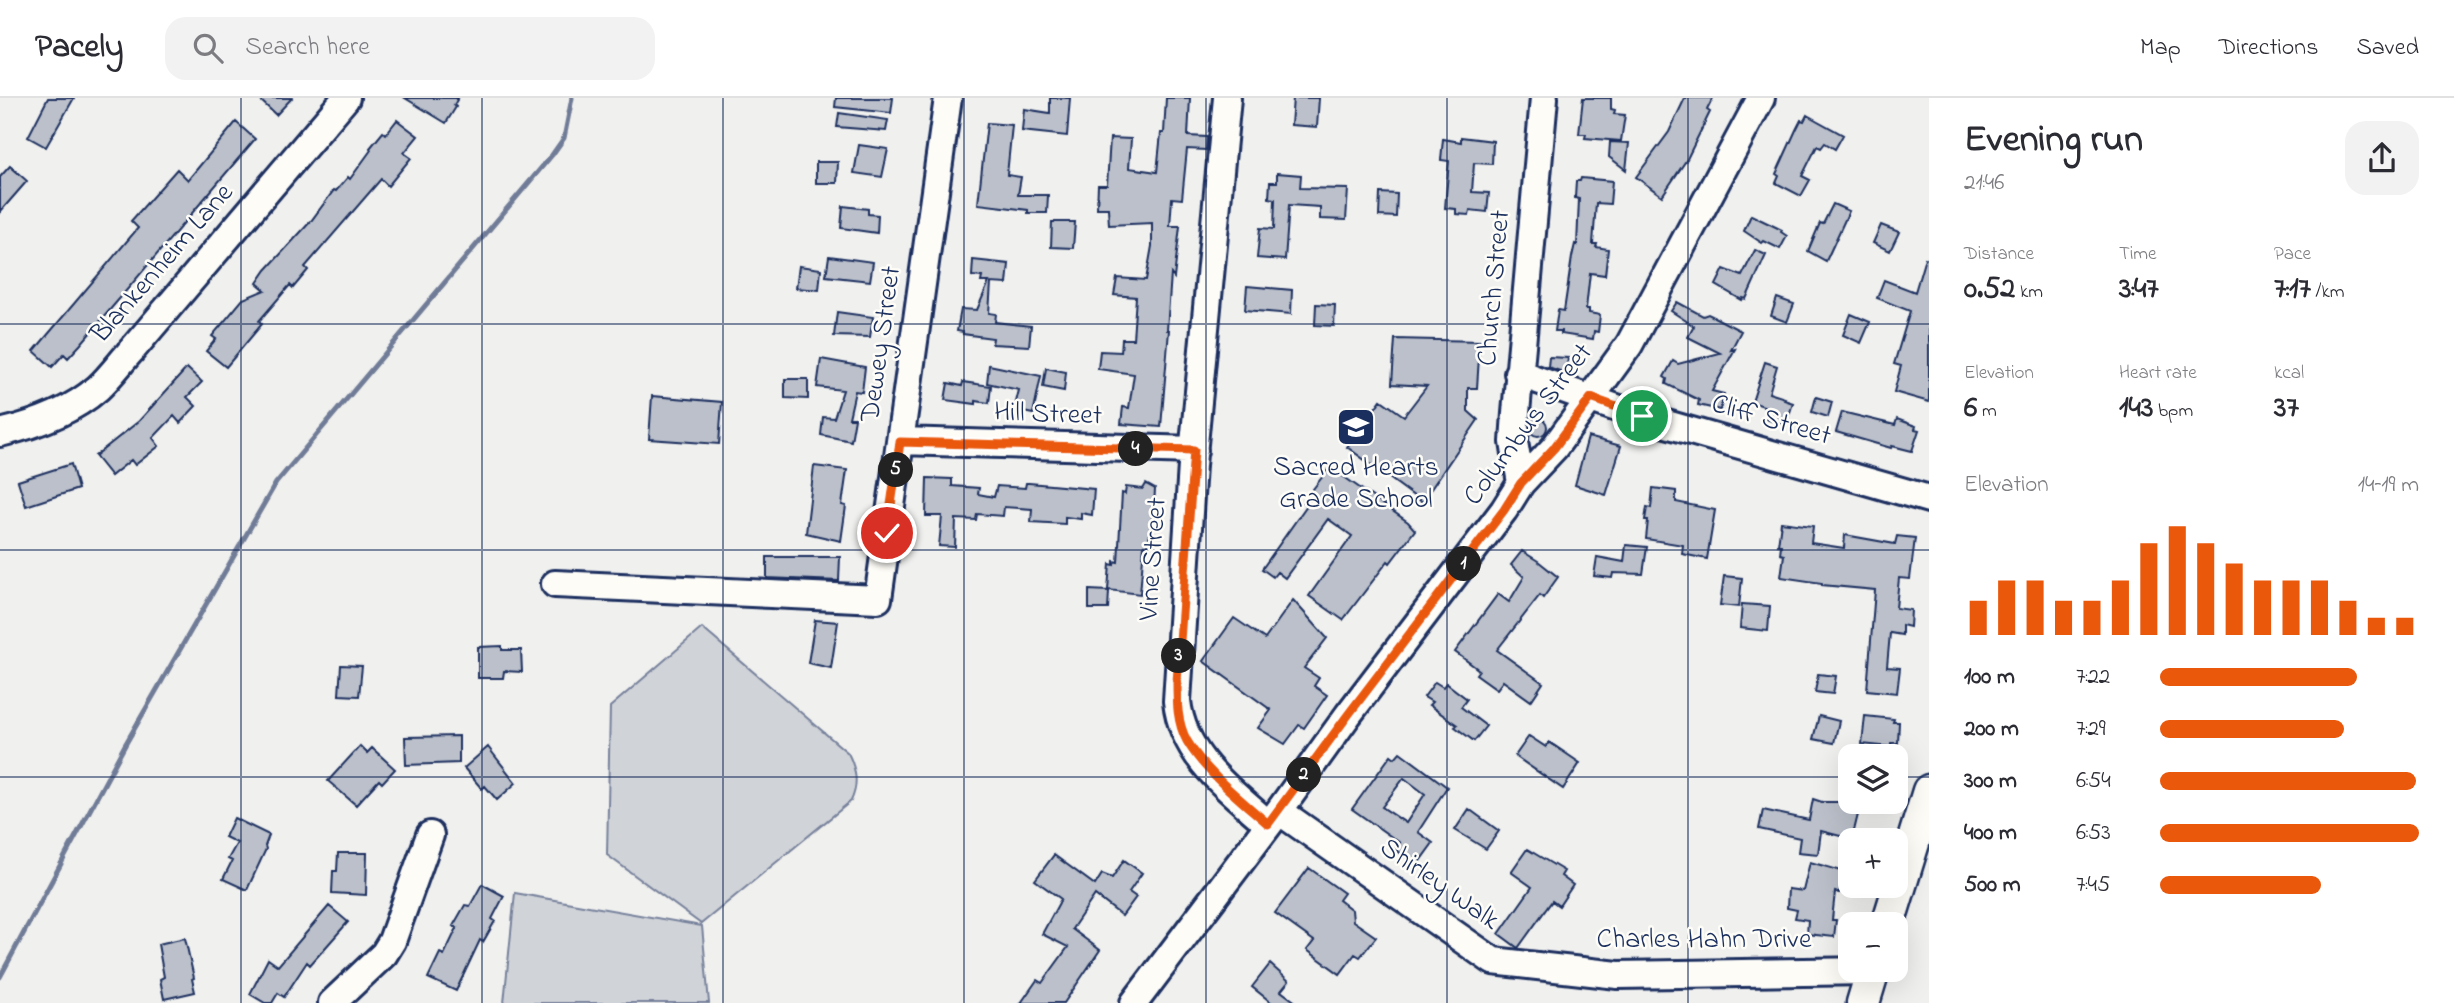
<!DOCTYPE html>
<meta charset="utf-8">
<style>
:root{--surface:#fff;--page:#f2f2f3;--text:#2b2b33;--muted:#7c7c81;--line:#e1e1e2;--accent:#ea580c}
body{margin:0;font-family:"Indie Flower",sans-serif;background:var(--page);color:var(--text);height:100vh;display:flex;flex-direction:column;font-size:26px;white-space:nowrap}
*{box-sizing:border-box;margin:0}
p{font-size:23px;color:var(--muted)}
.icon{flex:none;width:38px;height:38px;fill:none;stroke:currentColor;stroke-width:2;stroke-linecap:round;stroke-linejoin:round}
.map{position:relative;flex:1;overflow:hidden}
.panel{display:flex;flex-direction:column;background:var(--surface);width:525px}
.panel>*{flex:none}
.tools{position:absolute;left:1838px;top:646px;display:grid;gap:14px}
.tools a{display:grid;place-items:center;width:70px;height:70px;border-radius:14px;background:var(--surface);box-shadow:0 7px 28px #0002;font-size:35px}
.pin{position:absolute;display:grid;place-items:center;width:60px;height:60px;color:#fff;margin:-30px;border:4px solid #fff;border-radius:50%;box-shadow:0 2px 7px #0007}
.km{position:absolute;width:35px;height:35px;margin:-18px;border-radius:50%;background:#222;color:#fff;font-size:19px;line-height:35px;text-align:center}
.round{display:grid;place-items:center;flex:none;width:74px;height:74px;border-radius:21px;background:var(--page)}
.overview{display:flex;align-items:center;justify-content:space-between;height:119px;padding:0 35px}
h1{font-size:38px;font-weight:700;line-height:52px}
.metrics{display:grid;grid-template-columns:repeat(3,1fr);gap:10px;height:119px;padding:7px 35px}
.metrics div{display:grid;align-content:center}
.metrics b{font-size:30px;font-weight:700}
.metrics small{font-size:19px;font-weight:400}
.metrics p{font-size:19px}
.chart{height:196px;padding:14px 35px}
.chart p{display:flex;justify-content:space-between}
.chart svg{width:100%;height:126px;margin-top:7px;stroke:var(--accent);stroke-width:6}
ul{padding:0 35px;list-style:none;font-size:23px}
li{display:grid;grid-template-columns:112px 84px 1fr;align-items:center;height:52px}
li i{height:18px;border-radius:9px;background:var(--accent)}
header{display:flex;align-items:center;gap:42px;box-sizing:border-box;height:98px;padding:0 35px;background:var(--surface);border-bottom:2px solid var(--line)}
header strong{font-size:33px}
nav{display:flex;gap:38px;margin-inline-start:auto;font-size:24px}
.search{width:490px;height:63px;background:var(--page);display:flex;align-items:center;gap:18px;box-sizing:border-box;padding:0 24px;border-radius:21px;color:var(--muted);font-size:26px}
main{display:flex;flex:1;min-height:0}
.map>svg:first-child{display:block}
.green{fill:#d0d3d8;stroke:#76819b;stroke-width:2}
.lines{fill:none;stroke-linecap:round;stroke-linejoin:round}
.stream{stroke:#6f7b97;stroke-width:5}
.building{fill:#bbc0ca;stroke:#1b2f5e;stroke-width:2;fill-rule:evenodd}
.minor-casing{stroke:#1b2f5e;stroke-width:32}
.major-casing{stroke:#1b2f5e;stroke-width:37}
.minor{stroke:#fdfcf7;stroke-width:26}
.major{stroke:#fdfcf7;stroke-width:32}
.route-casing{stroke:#fff;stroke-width:14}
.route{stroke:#ea580c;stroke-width:9}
.grid{fill:none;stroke:#1b2f5e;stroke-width:2;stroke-opacity:0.55}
.labels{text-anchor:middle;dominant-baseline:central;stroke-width:5;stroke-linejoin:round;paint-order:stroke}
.street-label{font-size:28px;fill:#1b2f5e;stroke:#fdfcf7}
.poi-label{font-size:28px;fill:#1b2f5e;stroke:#fdfcf7}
</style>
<header>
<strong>Pacely</strong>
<div class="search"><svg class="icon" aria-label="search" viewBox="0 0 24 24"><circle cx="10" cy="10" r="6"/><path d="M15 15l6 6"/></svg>Search here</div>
<nav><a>Map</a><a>Directions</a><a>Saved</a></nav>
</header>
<main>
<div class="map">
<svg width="1929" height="905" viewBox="0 0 1929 905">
<rect width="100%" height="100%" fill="#f0f0ee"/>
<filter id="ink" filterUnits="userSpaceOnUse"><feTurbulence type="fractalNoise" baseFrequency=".0143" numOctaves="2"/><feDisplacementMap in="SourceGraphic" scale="14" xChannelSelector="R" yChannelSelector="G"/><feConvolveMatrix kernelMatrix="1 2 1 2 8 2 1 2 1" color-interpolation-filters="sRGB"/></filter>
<g filter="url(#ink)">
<path class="green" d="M 702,530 L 848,655 C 856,671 859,686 851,703 L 701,826 L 607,757 L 610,609 Z
M 515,795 L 702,828 L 709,905 L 504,905 Z"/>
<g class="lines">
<path class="stream" d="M 0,879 L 125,647 L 276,385 L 552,57 L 564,40 L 572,0"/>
</g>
<path class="building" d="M 48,0 L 74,0 L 46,49 L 28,39 Z
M 258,0 L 292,0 L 276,17 Z
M 405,0 L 458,0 L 454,7 L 456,9 L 446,25 Z
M 836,0 L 893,0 L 891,15 L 835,9 Z
M 1050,0 L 1070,0 L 1067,38 L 1022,33 L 1024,11 L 1050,15 Z
M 1166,0 L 1190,0 L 1188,38 L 1207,39 L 1206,52 L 1187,51 L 1182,101 L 1172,100 L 1170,128 L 1180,128 L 1174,180 L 1171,176 L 1167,232 L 1169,232 L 1161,329 L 1121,326 L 1123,309 L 1129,310 L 1134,276 L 1098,271 L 1100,253 L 1121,254 L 1122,241 L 1133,241 L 1136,199 L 1114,197 L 1117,180 L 1146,182 L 1152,148 L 1152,125 L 1109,127 L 1108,110 L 1097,110 L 1098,87 L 1107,87 L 1110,40 L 1131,41 L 1129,70 L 1157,74 L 1161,35 L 1164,35 Z
M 1293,0 L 1319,0 L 1317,29 L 1291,27 Z
M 1583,0 L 1611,0 L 1611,11 L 1615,12 L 1614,16 L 1625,17 L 1621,43 L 1585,40 L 1586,36 L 1579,36 Z
M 1685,0 L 1713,0 L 1707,12 L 1710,14 L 1687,61 L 1662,98 L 1636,79 L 1669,34 Z
M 839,15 L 888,22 L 886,33 L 837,29 Z
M 1807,17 L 1843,37 L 1835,51 L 1825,45 L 1821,50 L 1817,48 L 1802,78 L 1810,82 L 1801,98 L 1776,85 L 1779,78 L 1776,76 L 1796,32 L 1801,22 L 1804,23 Z
M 397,22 L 418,38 L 404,55 L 411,60 L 388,88 L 381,81 L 305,169 L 308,172 L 293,190 L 290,187 L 259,223 L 262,226 L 226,269 L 206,253 L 216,241 L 212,238 L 243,201 L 265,192 L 257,185 L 266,172 L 311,123 L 334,92 L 336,93 L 348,79 L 350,81 L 371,52 L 370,50 L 383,34 L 386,36 Z
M 236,24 L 255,41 L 80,247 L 68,260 L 64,256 L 52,269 L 34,253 L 138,130 L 131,123 L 177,71 L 188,82 Z
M 987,25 L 1012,27 L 1007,77 L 1021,79 L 1018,97 L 1048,97 L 1047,115 L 1028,115 L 1028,112 L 978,106 Z
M 1461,39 L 1493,43 L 1492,66 L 1474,65 L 1472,94 L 1489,95 L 1487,114 L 1470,112 L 1469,117 L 1456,116 L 1456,111 L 1445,110 L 1449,63 L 1441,62 L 1443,41 L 1461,44 Z
M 1610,44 L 1629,45 L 1626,72 L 1609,59 Z
M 859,47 L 888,51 L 882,79 L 854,75 Z
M 816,64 L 838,64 L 837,85 L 816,85 Z
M 10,68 L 27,83 L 0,114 L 0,79 Z
M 1277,75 L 1301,77 L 1300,90 L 1348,91 L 1346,122 L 1320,121 L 1320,109 L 1289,107 L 1285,162 L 1257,160 L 1260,130 L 1274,131 L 1275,101 L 1269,100 L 1270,84 L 1277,84 Z
M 1581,80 L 1612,83 L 1610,106 L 1596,105 L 1593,146 L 1597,146 L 1596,149 L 1608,151 L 1605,177 L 1590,175 L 1586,211 L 1589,211 L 1589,215 L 1600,217 L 1598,234 L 1594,233 L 1593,241 L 1561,236 L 1561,233 L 1555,233 L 1558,212 L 1564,213 L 1572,159 L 1575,146 L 1577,147 L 1579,101 L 1575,100 L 1576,83 L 1580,83 Z
M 1380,95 L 1397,96 L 1396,119 L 1379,118 Z
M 1833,106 L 1849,113 L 1826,163 L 1808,153 L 1820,125 L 1823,126 Z
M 843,108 L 868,111 L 868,116 L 878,117 L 877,135 L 841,130 Z
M 1751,117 L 1782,132 L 1781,134 L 1787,138 L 1780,151 L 1764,143 L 1762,145 L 1744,133 Z
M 1052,124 L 1075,124 L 1073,150 L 1051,149 Z
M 1881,127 L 1899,134 L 1890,153 L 1873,145 Z
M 1755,152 L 1766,157 L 1746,201 L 1743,200 L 1742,202 L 1716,187 L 1724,171 L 1742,178 Z
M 829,158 L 873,164 L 870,183 L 826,178 Z
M 1925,160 L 1929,161 L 1929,304 L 1894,294 L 1901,268 L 1894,266 L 1910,213 L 1877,200 L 1884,182 L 1915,194 Z
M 973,162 L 1009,166 L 1007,186 L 991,185 L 989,215 L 996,216 L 995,224 L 1031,228 L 1029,248 L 992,246 L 993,240 L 963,236 L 963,234 L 957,233 L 961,211 L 977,212 L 989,184 L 981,184 L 982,179 L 972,178 Z
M 799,168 L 821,171 L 819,192 L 796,190 Z
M 1247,188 L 1292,192 L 1291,216 L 1245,212 Z
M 1777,200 L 1794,206 L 1787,224 L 1771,218 Z
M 1677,204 L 1703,218 L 1708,216 L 1714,219 L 1741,233 L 1731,252 L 1735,251 L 1712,293 L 1724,296 L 1720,312 L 1698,307 L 1699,302 L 1666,286 L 1667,281 L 1664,279 L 1673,263 L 1678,266 L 1720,255 L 1688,239 L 1694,228 L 1671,213 Z
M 1316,206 L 1335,207 L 1334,228 L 1315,227 Z
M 837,214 L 873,219 L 870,239 L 834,238 Z
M 1851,216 L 1870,224 L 1861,245 L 1843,237 Z
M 1395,241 L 1480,243 L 1477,290 L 1468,290 L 1468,313 L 1478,322 L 1422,404 L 1347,349 L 1381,302 L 1404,318 L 1427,288 L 1392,286 Z
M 1549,259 L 1568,260 L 1566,275 L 1548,269 Z
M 821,261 L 865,269 L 862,294 L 855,293 L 849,320 L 855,320 L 851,343 L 821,337 L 823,319 L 834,320 L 843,292 L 817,289 Z
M 1765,264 L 1777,268 L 1769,295 L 1785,300 L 1784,302 L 1793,305 L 1786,327 L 1766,321 L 1769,310 L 1752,304 Z
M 989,267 L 1041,278 L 1033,316 L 1014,312 L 1019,292 L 987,285 Z
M 187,270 L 202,284 L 187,299 L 196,308 L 180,325 L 174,318 L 153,340 L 159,348 L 135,367 L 131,362 L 111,378 L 95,358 L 139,323 Z
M 1046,270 L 1066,274 L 1064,293 L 1043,289 Z
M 785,281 L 808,281 L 808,301 L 785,300 Z
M 963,284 L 991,288 L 989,305 L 976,303 L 976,306 L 945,302 L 948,285 L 962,288 Z
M 652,298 L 722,304 L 719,346 L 649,341 Z
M 1816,299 L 1832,304 L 1828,319 L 1812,314 Z
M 1842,314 L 1895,327 L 1897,321 L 1916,328 L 1915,331 L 1919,332 L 1912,353 L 1892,348 L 1891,350 L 1836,334 Z
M1529 329a9 9 0 1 1 18 0a9 9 0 1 1-18 0Z
M 1588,339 L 1621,348 L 1606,397 L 1575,387 Z
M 71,366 L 78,391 L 26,408 L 18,383 Z
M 814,368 L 847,372 L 842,407 L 846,408 L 841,443 L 806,435 Z
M 1330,369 L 1408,424 L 1415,432 L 1390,465 L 1388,463 L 1343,522 L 1309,498 L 1352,438 L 1328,421 L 1285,480 L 1277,474 L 1273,479 L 1262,471 L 1307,407 L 1303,404 Z
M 927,380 L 952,381 L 952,388 L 979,390 L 978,396 L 994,399 L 997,388 L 1025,390 L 1026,385 L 1029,385 L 1094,391 L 1092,417 L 1081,415 L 1081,421 L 1065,419 L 1065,426 L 1031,424 L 1032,411 L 1004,409 L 1003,418 L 977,416 L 976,422 L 956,421 L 955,449 L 939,448 L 942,418 L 926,418 Z
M 1146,386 L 1155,391 L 1154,408 L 1148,448 L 1144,447 L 1140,496 L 1108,492 L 1110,466 L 1114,467 L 1114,463 L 1118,464 L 1122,395 L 1125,396 L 1126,389 L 1143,391 Z
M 1653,390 L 1676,393 L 1676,404 L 1715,412 L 1707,461 L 1682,456 L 1683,447 L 1646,441 L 1648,422 L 1645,422 L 1647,409 L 1651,410 Z
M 1781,424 L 1813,428 L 1811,445 L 1844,450 L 1845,437 L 1895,446 L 1897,438 L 1915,440 L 1910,481 L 1899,480 L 1896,510 L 1911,512 L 1910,529 L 1902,527 L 1902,537 L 1890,535 L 1887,569 L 1900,570 L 1897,595 L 1867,592 L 1875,492 L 1822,487 L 1822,485 L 1781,479 L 1784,457 L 1780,456 L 1781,447 L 1778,447 Z
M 1626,447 L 1647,449 L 1643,476 L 1613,475 L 1612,480 L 1594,478 L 1597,459 L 1624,464 Z
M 1522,453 L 1538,463 L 1558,479 L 1543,500 L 1540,497 L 1497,552 L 1543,585 L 1531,603 L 1503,583 L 1497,591 L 1476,576 L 1479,572 L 1455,554 L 1498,496 L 1509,504 L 1524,479 L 1511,467 Z
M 767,459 L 840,459 L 839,483 L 767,480 Z
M 1724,478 L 1742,480 L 1739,509 L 1720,507 Z
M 1089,492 L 1109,493 L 1108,511 L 1089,511 Z
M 1293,502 L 1327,540 L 1304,570 L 1319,580 L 1314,588 L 1327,597 L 1304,630 L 1299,627 L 1285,646 L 1258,630 L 1271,612 L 1203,563 L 1234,520 L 1265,541 Z
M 1742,506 L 1770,508 L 1768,533 L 1740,530 Z
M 815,522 L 838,524 L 831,570 L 808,565 Z
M 502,548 L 502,552 L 521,552 L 522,574 L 504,573 L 503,580 L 478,580 L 478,549 Z
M 341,567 L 362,568 L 359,598 L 339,597 Z
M 1818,576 L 1836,578 L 1833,596 L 1815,594 Z
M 1435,584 L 1443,589 L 1446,585 L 1467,601 L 1461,609 L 1486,628 L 1474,643 L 1455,629 L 1457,627 L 1429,607 L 1432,604 L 1424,599 Z
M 1819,618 L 1839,623 L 1834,645 L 1813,641 Z
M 1865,618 L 1894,621 L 1893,624 L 1899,624 L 1898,645 L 1891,645 L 1891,649 L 1862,646 Z
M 459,638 L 459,665 L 406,667 L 405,639 Z
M 1529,638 L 1546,649 L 1549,644 L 1580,665 L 1563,691 L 1515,658 Z
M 360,648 L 367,655 L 372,650 L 395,671 L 382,685 L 379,682 L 356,707 L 328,683 Z
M 488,649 L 516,685 L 497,702 L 485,688 L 482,691 L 464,670 Z
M 1400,654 L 1447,689 L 1418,734 L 1433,745 L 1417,767 L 1395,751 L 1400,745 L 1352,711 L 1391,657 L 1395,660 ZM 1404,680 L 1425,696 L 1406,725 L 1382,709 Z
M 1813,701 L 1822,704 L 1861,704 L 1852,741 L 1821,733 L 1818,756 L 1798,754 L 1800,740 L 1759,731 L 1763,712 L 1809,722 Z
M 1469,711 L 1499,733 L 1486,751 L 1455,732 Z
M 234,720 L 269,737 L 265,748 L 266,751 L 247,792 L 223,781 L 232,763 L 228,761 L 237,745 L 225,739 Z
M 1527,751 L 1564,773 L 1561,778 L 1573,787 L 1559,808 L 1552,803 L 1518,850 L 1499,836 L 1532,789 L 1511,774 Z
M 338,755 L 367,755 L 366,797 L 332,795 L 333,773 L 337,773 Z
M 1054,757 L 1095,787 L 1102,776 L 1112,780 L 1124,762 L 1142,775 L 1129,794 L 1136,799 L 1122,818 L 1095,797 L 1072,831 L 1100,852 L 1064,905 L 1021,905 L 1037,882 L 1042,885 L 1068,849 L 1042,836 L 1061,801 L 1035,782 Z
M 1810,764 L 1845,774 L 1839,795 L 1835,794 L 1832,822 L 1836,822 L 1834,839 L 1807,836 L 1808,822 L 1795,820 L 1797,812 L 1787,810 L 1788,791 L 1803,793 Z
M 1309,770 L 1344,795 L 1339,802 L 1352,812 L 1353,823 L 1376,839 L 1360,859 L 1355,856 L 1340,876 L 1307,852 L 1314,843 L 1275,815 Z
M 482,786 L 504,798 L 492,821 L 495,823 L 483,844 L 480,842 L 456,893 L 428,880 L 440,855 L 444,857 L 457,830 L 453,828 L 465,807 L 470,808 Z
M 329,808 L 348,824 L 310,867 L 307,864 L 284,899 L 278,895 L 272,905 L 265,905 L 250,896 L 268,861 L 278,868 Z
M 185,840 L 194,880 L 192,881 L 195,894 L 164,901 L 160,881 L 164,879 L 158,846 Z
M 1270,866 L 1289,883 L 1281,893 L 1297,905 L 1272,905 L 1252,889 Z"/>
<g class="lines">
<g class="minor-casing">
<path id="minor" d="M 1227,0 L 1192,367 L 1177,603 C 1183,659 1229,691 1268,726
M 1518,275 L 1642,319 L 1929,401
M 0,335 C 34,327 71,314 98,290 C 110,279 120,265 131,253 L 346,0
M 900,343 L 1194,352
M 1521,385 L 1514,344 L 1516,315 L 1544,0
M 555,486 L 878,501 L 948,0
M 1279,713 L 1493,863 L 1618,877 L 1872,873
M 332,905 L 384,856 L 392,843 L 430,737
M 1134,905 L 1279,713 L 1348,617 L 1504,412 L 1521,385 L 1554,350 L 1629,247 L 1761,0"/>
</g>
<g class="major-casing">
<path id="major" d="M 1888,826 L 1929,693
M 1863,905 L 1873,872"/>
</g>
<use href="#minor" class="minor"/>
<use href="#major" class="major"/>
</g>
</g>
<g class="lines" filter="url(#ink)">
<g class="route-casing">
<path id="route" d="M 887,435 L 900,344 L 1194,352 L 1177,584 C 1177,604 1177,625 1187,643 C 1205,674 1241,702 1268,726 L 1348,617 L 1504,412 L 1521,385 L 1554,350 L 1591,300 L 1642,318"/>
</g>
<use href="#route" class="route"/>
</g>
<path class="grid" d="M 241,0 L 241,905M 482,0 L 482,905M 723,0 L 723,905M 964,0 L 964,905M 1206,0 L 1206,905M 1447,0 L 1447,905M 1688,0 L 1688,905M 0,226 L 1929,226M 0,452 L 1929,452M 0,679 L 1850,679M 1895,679 L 1929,679"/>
<defs>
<g id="school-square" transform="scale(2.0125)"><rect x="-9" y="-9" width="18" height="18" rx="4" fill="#1b2f5e" stroke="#fdfcf7"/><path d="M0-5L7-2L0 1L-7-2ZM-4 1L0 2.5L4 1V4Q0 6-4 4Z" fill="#fff"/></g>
</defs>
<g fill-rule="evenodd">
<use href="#school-square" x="1356" y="329"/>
</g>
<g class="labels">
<g class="street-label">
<text transform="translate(163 166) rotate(-49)">Blankenheim Lane</text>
<text transform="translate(1495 190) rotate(-85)">Church Street</text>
<text transform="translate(882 246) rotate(-82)">Dewey Street</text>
<text transform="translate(1048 317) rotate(2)">Hill Street</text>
<text transform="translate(1771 323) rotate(16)">Cliff Street</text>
<text transform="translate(1529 327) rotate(-53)">Columbus Street</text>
<text transform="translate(1154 461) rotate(-86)">Vine Street</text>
<text transform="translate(1439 787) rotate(35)">Shirley Walk</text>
<text x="1704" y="842">Charles Hahn Drive</text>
</g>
<g class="poi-label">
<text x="1356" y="370">Sacred Hearts<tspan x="1356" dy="32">Grade School</tspan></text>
</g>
</g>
</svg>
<div class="tools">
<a><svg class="icon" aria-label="layers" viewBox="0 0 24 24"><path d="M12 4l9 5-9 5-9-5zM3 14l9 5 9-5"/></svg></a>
<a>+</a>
<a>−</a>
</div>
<div class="pin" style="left:1642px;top:318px;background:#1e9e55"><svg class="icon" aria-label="arrive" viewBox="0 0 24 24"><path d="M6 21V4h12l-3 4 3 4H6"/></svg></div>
<div class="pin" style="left:887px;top:435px;background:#d93025"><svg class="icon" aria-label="check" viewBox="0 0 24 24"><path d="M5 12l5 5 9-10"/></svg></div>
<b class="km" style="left:1464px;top:466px">1</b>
<b class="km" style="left:1304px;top:677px">2</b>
<b class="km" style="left:1179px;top:558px">3</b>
<b class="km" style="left:1136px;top:351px">4</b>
<b class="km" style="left:896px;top:372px">5</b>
</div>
<section class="panel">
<div class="overview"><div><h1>Evening run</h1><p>21:46</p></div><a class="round"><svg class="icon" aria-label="share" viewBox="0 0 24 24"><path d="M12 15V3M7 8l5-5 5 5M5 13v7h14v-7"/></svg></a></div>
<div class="metrics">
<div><p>Distance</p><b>0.52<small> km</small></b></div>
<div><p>Time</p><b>3:47</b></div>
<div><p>Pace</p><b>7:17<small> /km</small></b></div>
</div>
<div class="metrics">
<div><p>Elevation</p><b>6<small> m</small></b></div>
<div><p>Heart rate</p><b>143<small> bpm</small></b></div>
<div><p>kcal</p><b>37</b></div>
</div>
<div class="chart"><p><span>Elevation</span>14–19 m</p>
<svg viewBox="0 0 160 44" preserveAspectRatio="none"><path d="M5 44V32M15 44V25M25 44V25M35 44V32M45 44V32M55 44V25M65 44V12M75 44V6M85 44V12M95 44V19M105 44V25M115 44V25M125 44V25M135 44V32M145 44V38M155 44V38"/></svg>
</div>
<ul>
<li><b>100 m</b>7:22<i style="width:76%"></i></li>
<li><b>200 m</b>7:29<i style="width:71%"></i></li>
<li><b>300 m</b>6:54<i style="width:99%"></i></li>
<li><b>400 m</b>6:53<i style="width:100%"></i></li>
<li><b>500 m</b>7:45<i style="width:62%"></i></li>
</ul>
</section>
</main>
